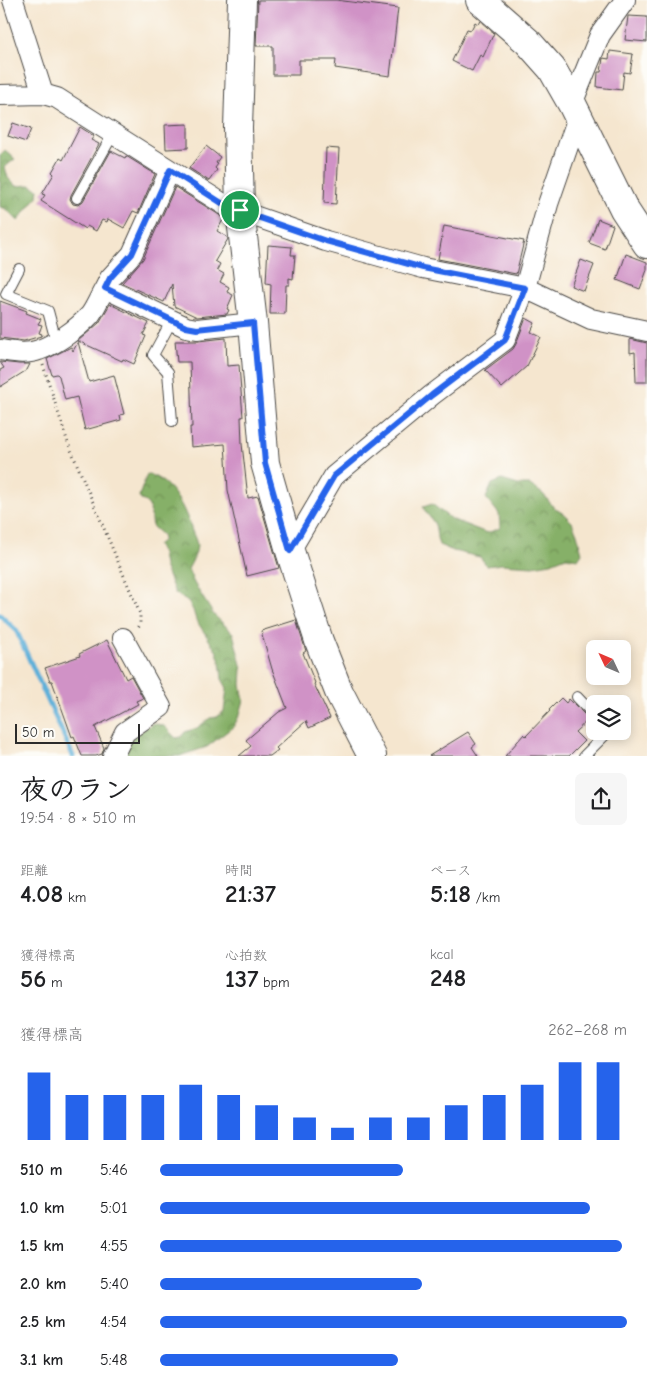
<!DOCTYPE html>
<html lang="ja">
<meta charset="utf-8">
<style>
:root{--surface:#fff;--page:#f6f6f6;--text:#202124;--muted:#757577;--accent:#2563eb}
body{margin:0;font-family:"Comic Neue","Klee One",sans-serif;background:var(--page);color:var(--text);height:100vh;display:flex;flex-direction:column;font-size:19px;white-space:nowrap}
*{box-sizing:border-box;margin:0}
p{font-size:16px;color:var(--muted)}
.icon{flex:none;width:28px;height:28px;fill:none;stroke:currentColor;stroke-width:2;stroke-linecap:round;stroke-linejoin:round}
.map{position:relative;height:756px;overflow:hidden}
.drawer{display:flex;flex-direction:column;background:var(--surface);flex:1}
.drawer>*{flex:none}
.needle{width:32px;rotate:314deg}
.tools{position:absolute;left:586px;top:640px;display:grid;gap:10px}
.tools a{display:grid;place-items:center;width:45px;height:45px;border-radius:8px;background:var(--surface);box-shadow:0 2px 12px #0003;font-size:25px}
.scale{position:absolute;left:15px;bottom:12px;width:125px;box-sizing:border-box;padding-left:5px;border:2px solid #2b2b2b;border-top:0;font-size:14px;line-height:18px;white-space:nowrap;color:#2b2b2b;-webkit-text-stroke:4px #fdfcf7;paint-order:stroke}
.pin{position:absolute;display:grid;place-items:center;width:42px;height:42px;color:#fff;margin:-21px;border:2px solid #fff;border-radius:50%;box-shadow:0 1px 5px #0007}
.round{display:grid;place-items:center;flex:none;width:52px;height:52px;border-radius:8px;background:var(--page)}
.head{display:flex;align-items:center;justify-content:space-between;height:85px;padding:0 20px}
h1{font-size:28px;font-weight:700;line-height:38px}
.figures{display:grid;grid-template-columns:repeat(3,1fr);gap:8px;height:85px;padding:5px 20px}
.figures div{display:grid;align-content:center}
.figures b{font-size:25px;font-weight:700}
.figures small{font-size:14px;font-weight:400}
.figures p{font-size:14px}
.chart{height:140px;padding:10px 20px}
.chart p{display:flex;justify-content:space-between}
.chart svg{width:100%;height:90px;margin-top:5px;stroke:var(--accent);stroke-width:6}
ul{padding:0 20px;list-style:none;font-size:16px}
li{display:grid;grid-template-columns:80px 60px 1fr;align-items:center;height:38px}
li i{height:12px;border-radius:6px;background:var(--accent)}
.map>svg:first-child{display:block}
.forest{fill:url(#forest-crowns);stroke:#586e49}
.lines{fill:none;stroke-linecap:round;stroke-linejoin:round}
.stream{stroke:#5eb0d9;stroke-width:5}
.building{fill:#d092c6}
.lane-casing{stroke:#494744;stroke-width:12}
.street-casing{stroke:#494744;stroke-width:22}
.secondary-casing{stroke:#494744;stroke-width:30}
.path{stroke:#494744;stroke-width:3;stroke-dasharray:1 4;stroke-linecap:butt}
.lane{stroke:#fff;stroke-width:10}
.street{stroke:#fff;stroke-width:20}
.secondary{stroke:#fff;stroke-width:28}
.route-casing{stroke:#fff;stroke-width:10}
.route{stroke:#2563eb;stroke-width:6}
</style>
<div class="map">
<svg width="647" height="756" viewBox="0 0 647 756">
<defs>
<pattern id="forest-crowns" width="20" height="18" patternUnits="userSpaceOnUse" patternTransform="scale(1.25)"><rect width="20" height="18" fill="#86b067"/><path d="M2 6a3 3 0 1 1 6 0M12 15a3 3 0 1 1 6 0" fill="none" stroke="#6e8f55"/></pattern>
</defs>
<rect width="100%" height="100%" fill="#fdfcf7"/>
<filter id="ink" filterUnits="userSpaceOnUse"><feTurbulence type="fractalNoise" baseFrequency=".02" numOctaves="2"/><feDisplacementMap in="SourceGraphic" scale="10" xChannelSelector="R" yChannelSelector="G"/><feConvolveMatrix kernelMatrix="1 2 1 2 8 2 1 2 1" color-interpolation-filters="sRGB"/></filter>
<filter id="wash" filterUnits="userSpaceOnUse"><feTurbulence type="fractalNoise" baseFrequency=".0096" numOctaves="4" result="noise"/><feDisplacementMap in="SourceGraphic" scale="20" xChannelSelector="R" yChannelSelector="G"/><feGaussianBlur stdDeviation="1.12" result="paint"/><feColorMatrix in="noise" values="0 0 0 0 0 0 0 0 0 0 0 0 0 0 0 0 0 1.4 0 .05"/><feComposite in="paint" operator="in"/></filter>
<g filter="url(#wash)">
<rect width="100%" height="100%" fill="#f5e6cf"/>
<path class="forest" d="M 5,150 L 15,159 L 5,167 L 8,178 L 16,186 L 30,185 L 38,189 L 37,197 L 18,221 L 6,209 L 0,207 L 0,155 Z
M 147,474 C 172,480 185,509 192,531 C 194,536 197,542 197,546 C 196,555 192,562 188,569 L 194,583 L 205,601 L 214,615 L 233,633 L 242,669 L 241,685 L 244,700 L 240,714 L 234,726 L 207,747 L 179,756 L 121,756 L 129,740 L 153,723 L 164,726 L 176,738 L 181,737 L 185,732 L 197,728 L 210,718 L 217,717 L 224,711 L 227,688 L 222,679 L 220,662 L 217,652 L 196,620 L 193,610 L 188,602 L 175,593 L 164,566 L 162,554 L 157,545 L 163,540 L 162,535 L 152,526 C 149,515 154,504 141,500 L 139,496 Z
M 502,480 L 518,485 L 530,485 L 543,494 L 554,508 L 564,514 L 572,522 L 577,534 L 582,553 L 578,559 L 566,557 L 551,563 L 533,566 L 501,564 L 487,566 L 480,557 L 453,551 L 439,545 C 436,538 437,531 435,525 C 433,520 426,514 423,507 L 432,504 L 451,519 L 487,533 L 500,528 L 499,514 L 486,498 L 492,484 Z"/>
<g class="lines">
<path class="stream" d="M 0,615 L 16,630 L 73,756"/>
</g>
<g id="blocks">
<path class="building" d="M 258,0 L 336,0 L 398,8 L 390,76 L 335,68 L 336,60 L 299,60 L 299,75 L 273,75 L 273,46 L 256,46 Z
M 628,16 L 647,17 L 647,42 L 625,40 Z
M 480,21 L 494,33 L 483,57 L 480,55 L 472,71 L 452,61 L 467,29 L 471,30 L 475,22 L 478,24 Z
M 610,51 L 633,54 L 630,73 L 624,72 L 622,90 L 597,87 L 598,72 L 601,72 L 603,58 L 609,59 Z
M 13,123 L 31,129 L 26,142 L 8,136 Z
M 188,124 L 188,148 L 166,149 L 165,125 Z
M 80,127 L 94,136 L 91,140 L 99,144 L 71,195 L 70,199 L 73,204 L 78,205 L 83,201 L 111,151 L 125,158 L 126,156 L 155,174 L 138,213 L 133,211 L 124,228 L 108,219 L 107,222 L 102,220 L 96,231 L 87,226 L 85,229 L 41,201 L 45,195 L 42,194 L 54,174 L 52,172 L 60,158 L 63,160 Z
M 206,146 L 220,157 L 216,163 L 218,164 L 215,168 L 217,170 L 209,181 L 189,168 Z
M 326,148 L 339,149 L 336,204 L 324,203 Z
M 175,187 L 224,218 L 217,231 L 227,237 L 228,239 L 215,261 L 220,264 L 217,270 L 224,274 L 220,282 L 229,287 L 227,292 L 233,295 L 227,309 L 229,310 L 227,314 L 197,317 L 174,306 L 172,284 L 164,302 L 122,283 L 143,259 Z
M 598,219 L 613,225 L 605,249 L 589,243 Z
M 444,226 L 524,241 L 516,274 L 438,259 Z
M 268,245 L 292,247 L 291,255 L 295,255 L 293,279 L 289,278 L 289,285 L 286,285 L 285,314 L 270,314 L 271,284 L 266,283 Z
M 626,254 L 647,262 L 647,270 L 640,289 L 617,280 Z
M 581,260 L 594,265 L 584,291 L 571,286 Z
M 0,301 L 27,311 L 26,313 L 41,319 L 38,324 L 42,325 L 39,333 L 42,334 L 41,336 L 24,341 L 0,338 Z
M 110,304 L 149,323 L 143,335 L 146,336 L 134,364 L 123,359 L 122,361 L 78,341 L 99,323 Z
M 526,318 L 535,323 L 531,332 L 541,337 L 527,366 L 502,388 L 485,370 L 513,349 L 516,344 Z
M 226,338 L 227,366 L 239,365 L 243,417 L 241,417 L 242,444 L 248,498 L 258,496 L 279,568 L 247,576 L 228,490 L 225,444 L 191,447 L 190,427 L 192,427 L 190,362 L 177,362 L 175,341 L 198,341 Z
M 630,339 L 647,343 L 647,382 L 636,382 L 635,352 L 630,353 Z
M 78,342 L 89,382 L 114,375 L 124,414 L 120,415 L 121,420 L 85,430 L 77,397 L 65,400 L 59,376 L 57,374 L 52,375 L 47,359 L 71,347 L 73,351 Z
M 0,362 L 19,364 L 30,364 L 27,370 L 0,387 L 0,370 L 4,368 Z
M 296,620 L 306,651 L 303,653 L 315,683 L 314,684 L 330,718 L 309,728 L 306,721 L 276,748 L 278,750 L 270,756 L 239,756 L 251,746 L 246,740 L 279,712 L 287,708 L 272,669 L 261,631 Z
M 107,640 L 126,679 L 131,676 L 143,698 L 136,701 L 138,704 L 95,727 L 104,748 L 102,754 L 96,756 L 82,756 L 74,736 L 72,737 L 52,681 L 50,681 L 45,668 L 80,656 L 79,654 Z
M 561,698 L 566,703 L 569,699 L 589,719 L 575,732 L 584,741 L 569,756 L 505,756 L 524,734 L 526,736 L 550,711 L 549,710 Z
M 468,732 L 476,744 L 472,747 L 478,756 L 429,756 Z"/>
</g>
</g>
<g filter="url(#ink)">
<use href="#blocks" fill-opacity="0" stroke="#494744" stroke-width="1"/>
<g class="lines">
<g class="lane-casing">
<path id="lane" d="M 77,198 L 113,134
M 19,269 L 6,294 L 48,311 L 56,341
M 172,320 L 153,355 L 168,372 L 172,421
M 577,697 L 595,716
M 584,756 L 609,731"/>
</g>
<g class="street-casing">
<path id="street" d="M 13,0 L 43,94 L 57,98 L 228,207 L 326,241 L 423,268 L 525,288 L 591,319 L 647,331
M 0,95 L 43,94
M 572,104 L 600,35 L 625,0
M 105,288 L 110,278 L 132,254 L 170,170
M 0,350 C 13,352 26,355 39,350 C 56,344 77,329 90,315 C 96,307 100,296 105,288 L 186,327 L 197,329 L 253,323
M 290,551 L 334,476 L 432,395 L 505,340 L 525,288 L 548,204 L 578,117
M 113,756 L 125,732 L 161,707 L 123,638"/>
</g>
<g class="secondary-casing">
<path id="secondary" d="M 242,0 L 238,128 L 240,210 L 253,323 L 265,463 L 290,551 L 319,641 L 339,692 L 372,756
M 480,0 L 528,42 L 552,69 L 572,104 L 624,209 L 647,244"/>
</g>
<path class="path" d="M 43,365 L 68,443 L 140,614 L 140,625 L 138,628"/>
<use href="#lane" class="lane"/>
<use href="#street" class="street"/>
<use href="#secondary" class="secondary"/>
</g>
</g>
<g class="lines" filter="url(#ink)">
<g class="route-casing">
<path id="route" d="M 170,170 L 228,207 L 326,241 L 423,268 L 525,288 L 505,340 L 432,395 L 334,476 L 290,551 L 265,463 L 253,323 L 197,329 L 186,327 L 105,288 L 110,278 L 132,254 Z"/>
</g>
<use href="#route" class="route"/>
</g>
</svg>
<div class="tools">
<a><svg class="needle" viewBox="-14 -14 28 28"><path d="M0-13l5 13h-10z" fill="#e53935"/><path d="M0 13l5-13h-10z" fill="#757577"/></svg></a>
<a><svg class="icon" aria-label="layers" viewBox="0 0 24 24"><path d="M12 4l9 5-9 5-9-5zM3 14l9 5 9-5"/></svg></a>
</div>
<div class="scale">50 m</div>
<div class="pin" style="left:240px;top:210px;background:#1e9e55"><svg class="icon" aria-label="arrive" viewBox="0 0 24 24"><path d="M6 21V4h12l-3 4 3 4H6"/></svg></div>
</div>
<section class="drawer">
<div class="head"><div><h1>夜のラン</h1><p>19:54 · 8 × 510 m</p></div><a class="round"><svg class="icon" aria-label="share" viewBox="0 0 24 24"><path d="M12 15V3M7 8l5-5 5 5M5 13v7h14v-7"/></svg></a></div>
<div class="figures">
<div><p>距離</p><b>4.08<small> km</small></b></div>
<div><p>時間</p><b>21:37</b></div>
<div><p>ペース</p><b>5:18<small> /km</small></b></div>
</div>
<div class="figures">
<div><p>獲得標高</p><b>56<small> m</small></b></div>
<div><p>心拍数</p><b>137<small> bpm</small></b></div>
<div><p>kcal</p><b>248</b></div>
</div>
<div class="chart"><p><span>獲得標高</span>262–268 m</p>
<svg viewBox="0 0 160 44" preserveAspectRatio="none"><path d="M5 44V11M15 44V22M25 44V22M35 44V22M45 44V17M55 44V22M65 44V27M75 44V33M85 44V38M95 44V33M105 44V33M115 44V27M125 44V22M135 44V17M145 44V6M155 44V6"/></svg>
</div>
<ul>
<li><b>510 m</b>5:46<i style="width:52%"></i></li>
<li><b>1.0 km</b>5:01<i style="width:92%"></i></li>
<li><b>1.5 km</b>4:55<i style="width:99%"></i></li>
<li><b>2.0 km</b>5:40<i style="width:56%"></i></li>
<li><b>2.5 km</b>4:54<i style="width:100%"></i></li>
<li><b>3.1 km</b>5:48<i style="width:51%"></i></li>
</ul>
</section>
